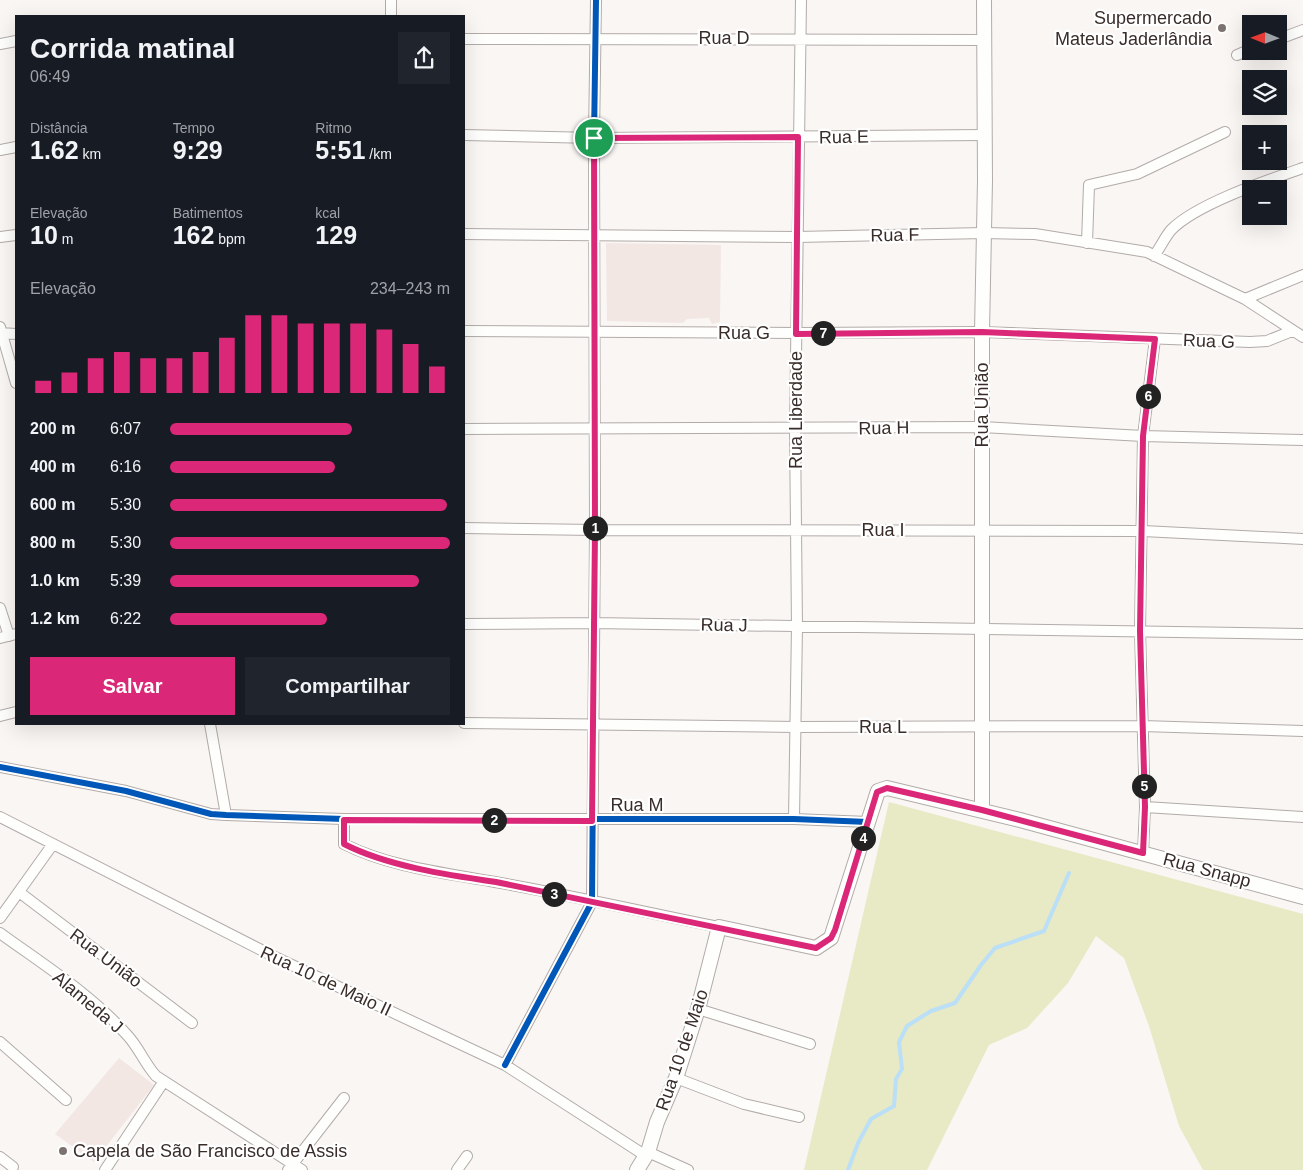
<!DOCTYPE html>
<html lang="pt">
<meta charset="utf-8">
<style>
:root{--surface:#171b24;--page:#20242c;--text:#f1f3f6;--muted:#9ea1a6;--accent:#db2777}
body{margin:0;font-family:Arial,sans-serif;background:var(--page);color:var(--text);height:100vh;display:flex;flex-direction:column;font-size:19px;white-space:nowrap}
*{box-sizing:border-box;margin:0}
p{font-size:16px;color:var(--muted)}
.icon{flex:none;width:28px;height:28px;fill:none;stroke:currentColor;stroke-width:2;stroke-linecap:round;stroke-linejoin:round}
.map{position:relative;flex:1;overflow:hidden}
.sheet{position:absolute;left:15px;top:15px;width:450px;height:710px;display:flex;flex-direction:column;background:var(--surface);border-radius:0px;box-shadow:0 5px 20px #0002}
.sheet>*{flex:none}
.needle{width:32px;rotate:271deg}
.tools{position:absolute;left:1242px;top:15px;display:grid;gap:10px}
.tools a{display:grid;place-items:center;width:45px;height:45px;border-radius:0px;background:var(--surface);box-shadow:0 5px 20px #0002;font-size:25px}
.pin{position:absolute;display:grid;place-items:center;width:42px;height:42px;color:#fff;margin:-21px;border:2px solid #fff;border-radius:50%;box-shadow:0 1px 5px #0007}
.km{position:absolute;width:25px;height:25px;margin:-12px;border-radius:50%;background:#222;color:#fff;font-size:14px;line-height:25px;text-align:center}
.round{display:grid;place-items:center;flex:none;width:52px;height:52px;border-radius:0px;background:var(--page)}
.summary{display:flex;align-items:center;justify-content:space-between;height:85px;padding:0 15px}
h1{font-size:28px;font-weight:700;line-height:38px}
.metrics{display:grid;grid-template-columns:repeat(3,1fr);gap:8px;height:85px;padding:5px 15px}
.metrics div{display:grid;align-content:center}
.metrics b{font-size:25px;font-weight:700}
.metrics small{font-size:14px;font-weight:400}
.metrics p{font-size:14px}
.chart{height:140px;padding:10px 15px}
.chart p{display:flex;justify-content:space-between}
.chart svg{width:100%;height:90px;margin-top:5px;stroke:var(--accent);stroke-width:6}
.action{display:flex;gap:10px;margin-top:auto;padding:10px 15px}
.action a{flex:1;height:58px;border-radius:0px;background:var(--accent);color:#fff;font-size:20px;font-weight:700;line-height:58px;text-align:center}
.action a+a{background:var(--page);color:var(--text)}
ul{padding:0 15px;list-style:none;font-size:16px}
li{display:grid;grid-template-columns:80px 60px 1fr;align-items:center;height:38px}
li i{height:12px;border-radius:6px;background:var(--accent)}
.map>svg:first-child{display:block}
.built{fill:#f2e7e3}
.green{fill:#e8e9c5}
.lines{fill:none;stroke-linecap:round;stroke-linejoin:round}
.stream{stroke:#bbdff6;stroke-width:4}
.street-casing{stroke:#b2aba8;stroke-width:12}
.secondary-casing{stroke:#b2aba8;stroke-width:16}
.street{stroke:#fefefd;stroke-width:10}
.secondary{stroke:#fefefd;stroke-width:14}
.cycleway-casing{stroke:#fff;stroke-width:9}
.cycleway{stroke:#0057b8;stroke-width:6}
.route-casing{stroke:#fff;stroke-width:10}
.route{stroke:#db2777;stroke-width:6}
.poi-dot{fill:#7c7370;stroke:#fff;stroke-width:2}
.labels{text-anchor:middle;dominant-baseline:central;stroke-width:4.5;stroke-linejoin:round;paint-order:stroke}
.poi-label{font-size:18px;fill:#392d29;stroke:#fff;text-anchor:end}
.street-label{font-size:18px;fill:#392d29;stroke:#fff}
</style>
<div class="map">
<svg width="1303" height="1170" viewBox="0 0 1303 1170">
<rect width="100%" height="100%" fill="#f9f6f4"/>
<path class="built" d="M 606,243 L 721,245 L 720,322 L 712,324 L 709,318 L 687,319 L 683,323 L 607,321 Z
M 119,1058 L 154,1085 L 94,1162 L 55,1134 Z"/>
<path class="green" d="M 889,802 L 1303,914 L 1303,1170 L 1203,1170 L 1179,1126 L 1149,1026 L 1124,958 L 1096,936 L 1068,983 L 1027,1028 L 989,1045 L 927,1170 L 804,1170 Z"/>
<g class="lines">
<path class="stream" d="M 848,1170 L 858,1143 L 871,1119 L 894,1106 L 896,1079 L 902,1069 L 899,1042 L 907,1026 L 931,1011 L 955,1003 L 981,965 L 995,948 L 1044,931 L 1069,873"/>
<g class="street-casing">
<path id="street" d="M 391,0 L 391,16
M 464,39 L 984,40
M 1279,39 L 1303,30
M 0,44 L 16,41
M 1237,55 L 1251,49
M 464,135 L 594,138 L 985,135
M 0,150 L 16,147
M 464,234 L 797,237 L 984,233 L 1035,234 L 1147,252 L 1245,299 L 1303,337
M 0,237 L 16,235
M 1087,243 L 1089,185 L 1137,174 L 1225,132
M 1154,256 C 1160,248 1165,237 1171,230 C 1196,204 1268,180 1303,168
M 1245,299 L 1303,275
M 0,327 L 16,383
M 464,331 L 796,333 L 982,332 L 1250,342 L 1267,341 L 1292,331
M 0,333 L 16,334
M 464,429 L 982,427 L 1143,436 L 1303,440
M 464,528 L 595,530 L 1143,531 L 1303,539
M 0,608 L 9,636
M 464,624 L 594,623 L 1303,634
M 0,638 L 16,634
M 0,716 L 16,712
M 464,723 L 796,727 L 1142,726 L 1303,731
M 210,724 L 226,815
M 0,767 L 126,791 L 211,814 L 226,815 L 344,819 L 794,819 L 868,822
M 1145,807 L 1303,817
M 0,817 L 277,958 L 505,1065 L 646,1156
M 344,819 L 344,844 C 389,867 445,873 495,882 C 570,895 644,912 719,927
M 794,819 L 797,626 L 795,429 L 801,0
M 1143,853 L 1145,807 L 1140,631 L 1143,436 L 1155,339
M 19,892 L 192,1023
M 0,918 L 53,844
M 0,933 C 44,965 92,995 128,1036 C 139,1048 145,1064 156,1076 L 302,1170
M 698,1009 L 810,1044
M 0,1042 L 66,1100
M 505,1065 L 592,902 L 595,530 L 594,138 L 596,0
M 676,1078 L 744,1104 L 799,1117
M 648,1152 L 688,1170
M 0,1157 L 13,1167
M 105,1170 L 164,1081
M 288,1170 L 344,1098
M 457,1170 L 467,1156"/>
</g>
<g class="secondary-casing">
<path id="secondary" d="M 982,810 L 982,332 L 985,180 L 984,0
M 637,1170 L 648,1152 L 657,1122 L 676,1078 L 698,1009 L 719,927 L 816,948 L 831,938 L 878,791 L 887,788 L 1020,820 L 1303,897"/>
</g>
<use href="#street" class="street"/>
<use href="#secondary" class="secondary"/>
<g class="cycleway-casing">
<path id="cycleway" d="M 0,767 L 126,791 L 211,814 L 226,815 L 344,819 L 794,819 L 868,822
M 505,1065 L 592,902 L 595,530 L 594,138 L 596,0"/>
</g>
<use href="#cycleway" class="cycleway"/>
</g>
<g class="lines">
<g class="route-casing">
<path id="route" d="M 798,137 L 796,334 L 982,332 L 1155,339 L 1143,436 L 1140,631 L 1145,807 L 1143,853 L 982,810 L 887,788 L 877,792 L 835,930 L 831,938 L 816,948 L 496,882 C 447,875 387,866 344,844 L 344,820 L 592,821 L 595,530 L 594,138 Z"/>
</g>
<use href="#route" class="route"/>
</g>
<g class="poi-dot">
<circle cx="1222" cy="28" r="5"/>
<circle cx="63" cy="1151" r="5"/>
</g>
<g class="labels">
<g class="poi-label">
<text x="1212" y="18">Supermercado<tspan x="1212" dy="21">Mateus Jaderlândia</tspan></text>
<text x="73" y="1151" text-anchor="start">Capela de São Francisco de Assis</text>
</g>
<g class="street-label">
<text x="724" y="38">Rua D</text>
<text transform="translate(844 137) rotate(-1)">Rua E</text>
<text transform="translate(895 235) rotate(-1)">Rua F</text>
<text x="744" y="333">Rua G</text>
<text transform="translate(1209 341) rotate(2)">Rua G</text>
<text transform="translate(982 405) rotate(-90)">Rua União</text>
<text transform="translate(796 410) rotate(-90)">Rua Liberdade</text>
<text transform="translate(884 428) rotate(-1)">Rua H</text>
<text x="883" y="530">Rua I</text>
<text transform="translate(724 625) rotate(1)">Rua J</text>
<text x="883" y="727">Rua L</text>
<text x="637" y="805">Rua M</text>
<text transform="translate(1207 870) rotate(15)">Rua Snapp</text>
<text transform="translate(106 958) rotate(37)">Rua União</text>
<text transform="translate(326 981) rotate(25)">Rua 10 de Maio II</text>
<text transform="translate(88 1002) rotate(40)">Alameda J</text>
<text transform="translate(682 1050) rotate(-71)">Rua 10 de Maio</text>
</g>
</g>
</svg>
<div class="tools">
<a><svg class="needle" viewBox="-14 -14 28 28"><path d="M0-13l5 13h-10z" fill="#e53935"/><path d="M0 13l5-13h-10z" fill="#9ea1a6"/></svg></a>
<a><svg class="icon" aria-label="layers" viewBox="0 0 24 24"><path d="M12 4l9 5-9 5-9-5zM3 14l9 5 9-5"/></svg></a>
<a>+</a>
<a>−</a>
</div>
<div class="pin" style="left:594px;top:138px;background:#1e9e55"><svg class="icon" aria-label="arrive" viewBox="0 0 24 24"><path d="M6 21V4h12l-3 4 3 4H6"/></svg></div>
<b class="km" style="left:595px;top:528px">1</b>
<b class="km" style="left:494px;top:820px">2</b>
<b class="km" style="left:554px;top:894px">3</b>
<b class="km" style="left:863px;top:838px">4</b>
<b class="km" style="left:1144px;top:786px">5</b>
<b class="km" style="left:1148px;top:396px">6</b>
<b class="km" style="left:823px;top:333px">7</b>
<section class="sheet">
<div class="summary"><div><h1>Corrida matinal</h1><p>06:49</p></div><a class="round"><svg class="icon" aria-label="share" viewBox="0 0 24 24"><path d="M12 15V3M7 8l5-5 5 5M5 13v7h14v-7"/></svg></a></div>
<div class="metrics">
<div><p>Distância</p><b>1.62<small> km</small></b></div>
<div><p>Tempo</p><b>9:29</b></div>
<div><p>Ritmo</p><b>5:51<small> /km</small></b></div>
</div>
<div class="metrics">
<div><p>Elevação</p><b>10<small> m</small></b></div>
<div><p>Batimentos</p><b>162<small> bpm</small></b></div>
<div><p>kcal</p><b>129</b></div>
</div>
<div class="chart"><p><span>Elevação</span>234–243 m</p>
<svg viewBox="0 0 160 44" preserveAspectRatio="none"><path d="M5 44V38M15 44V34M25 44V27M35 44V24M45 44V27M55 44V27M65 44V24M75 44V17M85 44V6M95 44V6M105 44V10M115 44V10M125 44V10M135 44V13M145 44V20M155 44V31"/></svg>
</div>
<ul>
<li><b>200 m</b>6:07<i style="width:65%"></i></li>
<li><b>400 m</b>6:16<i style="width:59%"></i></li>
<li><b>600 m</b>5:30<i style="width:99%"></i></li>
<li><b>800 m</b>5:30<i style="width:100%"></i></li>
<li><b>1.0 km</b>5:39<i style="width:89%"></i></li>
<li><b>1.2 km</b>6:22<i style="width:56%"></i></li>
</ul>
<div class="action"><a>Salvar</a><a>Compartilhar</a></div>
</section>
</div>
